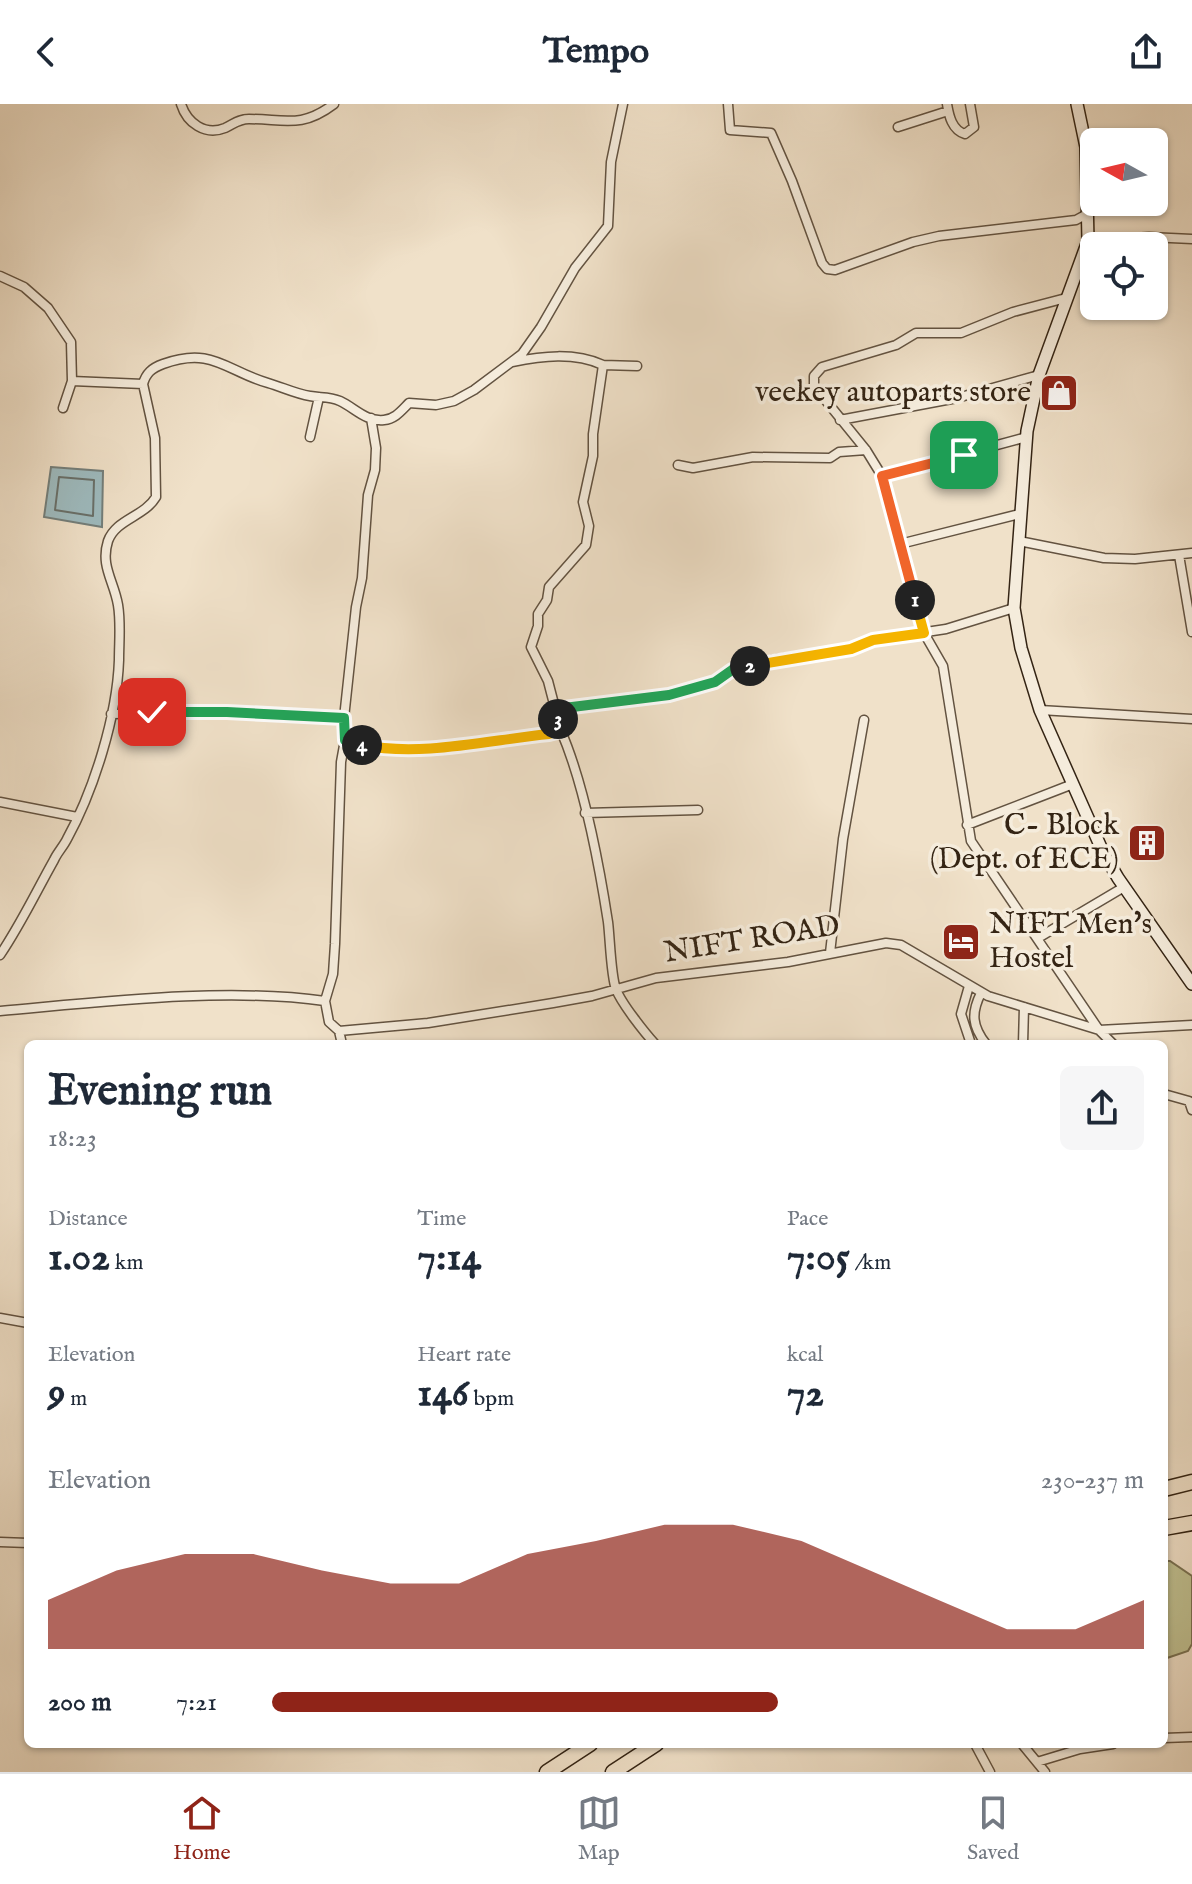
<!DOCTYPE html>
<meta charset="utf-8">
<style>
:root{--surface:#fff;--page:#f6f6f7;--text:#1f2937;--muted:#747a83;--line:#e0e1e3;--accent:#8f2418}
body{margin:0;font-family:"IM FELL English",serif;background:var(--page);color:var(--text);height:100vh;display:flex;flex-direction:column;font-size:30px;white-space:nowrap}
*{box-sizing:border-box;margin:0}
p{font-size:26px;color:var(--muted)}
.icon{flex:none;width:44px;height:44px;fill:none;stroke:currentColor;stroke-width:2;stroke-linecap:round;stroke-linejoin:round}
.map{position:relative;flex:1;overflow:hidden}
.details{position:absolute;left:24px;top:936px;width:1144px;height:708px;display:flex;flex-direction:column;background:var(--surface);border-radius:12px;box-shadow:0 2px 6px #0004}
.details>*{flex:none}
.needle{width:52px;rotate:278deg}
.tools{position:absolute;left:1080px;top:24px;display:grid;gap:16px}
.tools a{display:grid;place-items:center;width:88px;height:88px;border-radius:12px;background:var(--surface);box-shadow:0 2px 6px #0004;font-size:40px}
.pin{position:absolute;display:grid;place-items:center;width:68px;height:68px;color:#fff;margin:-34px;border-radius:16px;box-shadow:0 4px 12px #0006}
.km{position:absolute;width:40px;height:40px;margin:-20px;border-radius:50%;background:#222;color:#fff;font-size:22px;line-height:40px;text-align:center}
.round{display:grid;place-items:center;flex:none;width:84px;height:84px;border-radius:12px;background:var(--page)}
.overview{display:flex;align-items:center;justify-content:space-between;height:136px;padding:0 24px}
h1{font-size:44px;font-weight:700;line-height:60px}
.stats{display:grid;grid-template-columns:repeat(3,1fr);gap:12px;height:136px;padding:8px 24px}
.stats div{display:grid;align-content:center}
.stats b{font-size:40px;font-weight:700}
.stats small{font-size:22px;font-weight:400}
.stats p{font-size:22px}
.chart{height:224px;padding:16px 24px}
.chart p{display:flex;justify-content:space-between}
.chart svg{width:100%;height:144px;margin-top:8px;fill:var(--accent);opacity:.7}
ul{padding:0 24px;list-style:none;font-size:26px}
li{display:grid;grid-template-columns:128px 96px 1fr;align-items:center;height:60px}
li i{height:20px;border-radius:10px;background:var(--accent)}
header{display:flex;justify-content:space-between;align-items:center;height:104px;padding:0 24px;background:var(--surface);font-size:36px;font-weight:700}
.dock{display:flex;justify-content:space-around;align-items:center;height:112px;border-top:2px solid var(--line);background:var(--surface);font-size:22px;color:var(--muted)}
.dock a{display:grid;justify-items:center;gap:4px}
.dock .on{color:var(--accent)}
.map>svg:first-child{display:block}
.green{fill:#c0c192;stroke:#7a7253;stroke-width:2}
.water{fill:#9ebbbf;stroke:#747f7b;stroke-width:2}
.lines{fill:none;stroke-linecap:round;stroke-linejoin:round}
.shore{stroke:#69706a;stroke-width:2}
.street-casing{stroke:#635341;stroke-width:11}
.secondary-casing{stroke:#342414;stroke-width:14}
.highway-casing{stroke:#342414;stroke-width:17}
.street{stroke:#f5ecdc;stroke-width:8}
.secondary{stroke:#f5ecdc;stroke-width:11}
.highway{stroke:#f0e1c9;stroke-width:14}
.split-1-casing{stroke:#fff;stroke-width:16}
.split-2-casing{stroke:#fff;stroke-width:16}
.split-3-casing{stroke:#fff;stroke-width:16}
.split-4-casing{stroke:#fff;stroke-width:16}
.split-5-casing{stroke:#fff;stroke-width:16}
.split-1{stroke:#f0652b;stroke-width:10}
.split-2{stroke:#f5b400;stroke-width:10}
.split-3{stroke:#22a559;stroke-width:10}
.split-4{stroke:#f5b400;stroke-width:10}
.split-5{stroke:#22a559;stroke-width:10}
.labels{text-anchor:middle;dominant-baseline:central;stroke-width:7;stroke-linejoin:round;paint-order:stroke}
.poi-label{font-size:30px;fill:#342414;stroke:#f5ecdc;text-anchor:end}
.street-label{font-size:30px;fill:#342414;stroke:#f5ecdc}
</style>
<header><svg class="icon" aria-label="back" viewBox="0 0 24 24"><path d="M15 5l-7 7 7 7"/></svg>Tempo<svg class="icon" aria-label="share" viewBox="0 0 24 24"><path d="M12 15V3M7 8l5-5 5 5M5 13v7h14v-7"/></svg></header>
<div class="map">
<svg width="1192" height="1668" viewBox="0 0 1192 1668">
<rect width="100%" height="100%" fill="#f0e1c9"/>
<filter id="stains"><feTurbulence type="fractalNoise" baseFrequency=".0025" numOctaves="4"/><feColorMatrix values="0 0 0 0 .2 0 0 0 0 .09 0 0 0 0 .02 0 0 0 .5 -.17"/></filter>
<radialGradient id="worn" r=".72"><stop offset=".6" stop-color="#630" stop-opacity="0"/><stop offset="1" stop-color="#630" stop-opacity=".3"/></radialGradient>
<path class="green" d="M 1164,1457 L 1170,1457 L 1192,1472 L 1192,1540 L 1188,1547 L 1164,1555 Z"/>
<path class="water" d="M 51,363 L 103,367 L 102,423 L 44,413 Z"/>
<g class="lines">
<path class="shore" d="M 59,373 L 94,376 L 93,412 L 55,406 Z"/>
<g class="street-casing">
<path id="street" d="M 181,0 C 187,19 205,32 225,24 C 234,20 238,15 249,15 C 284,15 301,25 334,0
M 728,0 L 730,26 L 771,29 L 792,77 L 822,159 L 827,165 L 835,166 L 913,138 L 939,132 L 1076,116 L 1087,110
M 947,0 C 949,12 952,26 965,30 L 974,23 L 970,0
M 898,23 L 948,7
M 1088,137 L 1149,133 L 1192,135
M 0,172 L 24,183 L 48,204 L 71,238 L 72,277 L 143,280
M 603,261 L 637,262
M 63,304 L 72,277
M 371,314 L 376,344 L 375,366 L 368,391 L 362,474 L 356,503 L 344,614 L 345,636 L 341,658 L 335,840 L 333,870 L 325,897 L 329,918 L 339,927 L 428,919 L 553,899 L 592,892 L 656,874 L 788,858 L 886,839 L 901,841 L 988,892 L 1099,926 L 1192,921
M 840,316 L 957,294 L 1039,271
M 310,333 L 319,293
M 678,361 L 693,364 L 753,353 L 830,354 L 839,348 L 866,346
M 882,372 L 1027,333
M 1019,410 L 900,440 L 924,529 L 943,562 L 971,737 L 1099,926 L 1113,940
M 1019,437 L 1104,454 L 1135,455 L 1192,449
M 900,440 L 882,372 L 866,346 L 814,282 L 814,272 L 822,263 L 896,241 L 916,229 L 961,229 L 1013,208 L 1066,194
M 1179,451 L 1192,528
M 556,605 L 669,591 L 715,578 L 732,566 L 772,556 L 851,545 L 873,536 L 946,525 L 1014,504
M 1040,606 L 1192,615
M 111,610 L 227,608 L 344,614
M 561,627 C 584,680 599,760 608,818 C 610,834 611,873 616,885 C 621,899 645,929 655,940
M 345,636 C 397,653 452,641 505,634 C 524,632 542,632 561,627 L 548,577 L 531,543 L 538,522 L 538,510 L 547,496 L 549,483 L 586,441 L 589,422 L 583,398 L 593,352 L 593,330 L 603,261 C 574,248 542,252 512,258
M 0,698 L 77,713
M 585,709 L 698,706
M 967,721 L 1073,680
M 1038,834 L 1124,783
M 830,849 L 843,735 L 864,616
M 0,851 C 21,820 36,788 54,756 C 57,749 63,743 67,735 C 94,686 117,612 119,556 C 119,538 121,519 118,501 C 114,477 100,462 108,437 C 116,415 144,413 156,393 L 155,334 L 143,280 C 146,269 152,264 163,260 C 212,242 226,267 268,279 C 282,283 296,290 310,292 C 320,294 329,292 340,297 C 355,304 366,318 384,316 C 395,315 401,307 409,299 L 436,301 L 454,297 L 474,286 L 522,250 L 541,223 L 575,164 L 608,122 L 611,58 L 623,0
M 969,882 L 961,910 L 971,940
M 981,889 C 971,909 972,922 986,940
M 0,907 C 102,898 225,883 325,897
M 339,927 L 342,940
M 1023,940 L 1024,903
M 1164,990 L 1189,997 L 1192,1006
M 0,1214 L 28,1219
M 0,1438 L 28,1439
M 1164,1634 L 1192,1633
M 975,1640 L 990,1668
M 1022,1640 L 1045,1668
M 1037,1658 L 1080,1645 L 1113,1640"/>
</g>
<g class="secondary-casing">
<path id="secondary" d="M 1077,0 L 1086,43 L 1088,137 L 1039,271 L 1027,327 L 1014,504 L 1021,544 L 1040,606 L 1103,748 L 1118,774 L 1192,880"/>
</g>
<g class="highway-casing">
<path id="highway" d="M 1164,1385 L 1192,1378
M 1164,1424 L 1192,1419
M 547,1668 L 590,1640
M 613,1668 L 656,1640"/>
</g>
<use href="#street" class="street"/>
<use href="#secondary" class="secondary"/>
<use href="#highway" class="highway"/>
</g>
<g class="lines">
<g class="split-1-casing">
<path id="split-1" d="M 915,496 L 882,372 L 964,351"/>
</g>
<g class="split-2-casing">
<path id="split-2" d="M 750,562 L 851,545 L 873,536 L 924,529 L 915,496"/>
</g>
<g class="split-3-casing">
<path id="split-3" d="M 558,615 L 556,605 L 669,591 L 715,578 L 732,566 L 750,562"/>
</g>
<g class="split-4-casing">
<path id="split-4" d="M 362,641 C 422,653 489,636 549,630 L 561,627 L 558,615"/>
</g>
<g class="split-5-casing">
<path id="split-5" d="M 152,608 L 227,608 L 344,614 L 345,636 L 362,641"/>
</g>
<use href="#split-1" class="split-1"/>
<use href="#split-2" class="split-2"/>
<use href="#split-3" class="split-3"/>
<use href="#split-4" class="split-4"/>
<use href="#split-5" class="split-5"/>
</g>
<defs>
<g id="shop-square" transform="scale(2)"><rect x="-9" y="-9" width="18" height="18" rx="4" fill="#8f2418" stroke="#f5ecdc"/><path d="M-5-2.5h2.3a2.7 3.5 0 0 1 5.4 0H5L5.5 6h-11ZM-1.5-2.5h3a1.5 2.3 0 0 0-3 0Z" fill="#fff"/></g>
<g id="building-square" transform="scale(2)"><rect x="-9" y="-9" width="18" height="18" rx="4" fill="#8f2418" stroke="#f5ecdc"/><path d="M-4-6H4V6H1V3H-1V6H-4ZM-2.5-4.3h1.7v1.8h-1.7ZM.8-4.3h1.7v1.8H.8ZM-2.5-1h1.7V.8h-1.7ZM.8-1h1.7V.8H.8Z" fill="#fff"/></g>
<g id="hotel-square" transform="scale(2)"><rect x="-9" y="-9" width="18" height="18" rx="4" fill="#8f2418" stroke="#f5ecdc"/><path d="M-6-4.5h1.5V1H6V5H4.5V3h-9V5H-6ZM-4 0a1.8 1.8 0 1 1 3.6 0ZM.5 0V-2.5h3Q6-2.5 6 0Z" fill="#fff"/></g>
</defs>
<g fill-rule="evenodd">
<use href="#shop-square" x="1059" y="289"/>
<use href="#building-square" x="1147" y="739"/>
<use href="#hotel-square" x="961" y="838"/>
</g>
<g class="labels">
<g class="poi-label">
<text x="1031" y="289">veekey autoparts store</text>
<text x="1119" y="722">C- Block<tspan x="1119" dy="34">(Dept. of ECE)</tspan></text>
<text x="989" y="821" text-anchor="start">NIFT Men's<tspan x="989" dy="34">Hostel</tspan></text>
</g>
<g class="street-label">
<text transform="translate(752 836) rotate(-9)">NIFT ROAD</text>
</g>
</g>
<rect width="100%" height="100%" filter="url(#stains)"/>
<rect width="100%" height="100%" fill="url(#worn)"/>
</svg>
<div class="tools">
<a><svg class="needle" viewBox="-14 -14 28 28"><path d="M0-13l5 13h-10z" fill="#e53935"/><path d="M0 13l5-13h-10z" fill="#747a83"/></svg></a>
<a><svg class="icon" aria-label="locate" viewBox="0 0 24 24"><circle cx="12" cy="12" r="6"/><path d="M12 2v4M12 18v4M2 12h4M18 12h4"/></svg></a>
</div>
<div class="pin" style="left:964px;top:351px;background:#1e9e55"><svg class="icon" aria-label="arrive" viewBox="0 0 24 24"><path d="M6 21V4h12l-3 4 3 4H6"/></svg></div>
<div class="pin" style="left:152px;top:608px;background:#d93025"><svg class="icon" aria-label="check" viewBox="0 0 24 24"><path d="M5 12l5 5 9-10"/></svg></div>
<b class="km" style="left:915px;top:496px">1</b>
<b class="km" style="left:750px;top:562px">2</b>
<b class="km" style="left:558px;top:615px">3</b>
<b class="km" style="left:362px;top:641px">4</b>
<section class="details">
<div class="overview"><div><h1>Evening run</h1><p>18:23</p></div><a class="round"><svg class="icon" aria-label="share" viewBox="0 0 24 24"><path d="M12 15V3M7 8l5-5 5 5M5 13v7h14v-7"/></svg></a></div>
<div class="stats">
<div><p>Distance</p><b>1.02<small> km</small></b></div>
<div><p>Time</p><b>7:14</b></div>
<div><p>Pace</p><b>7:05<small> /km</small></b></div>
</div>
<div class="stats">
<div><p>Elevation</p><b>9<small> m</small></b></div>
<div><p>Heart rate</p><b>146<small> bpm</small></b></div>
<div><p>kcal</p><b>72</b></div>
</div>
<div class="chart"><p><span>Elevation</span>230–237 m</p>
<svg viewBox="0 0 160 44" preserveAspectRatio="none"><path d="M0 44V29L10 20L20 15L30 15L40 20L50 24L60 24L70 15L80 11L90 6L100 6L110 11L120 20L130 29L140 38L150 38L160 29V44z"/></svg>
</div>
<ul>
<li><b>200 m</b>7:21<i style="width:58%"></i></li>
</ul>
</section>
</div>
<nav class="dock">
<a class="on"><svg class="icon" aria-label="home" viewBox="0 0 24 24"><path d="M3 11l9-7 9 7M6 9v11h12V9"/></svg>Home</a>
<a><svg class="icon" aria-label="map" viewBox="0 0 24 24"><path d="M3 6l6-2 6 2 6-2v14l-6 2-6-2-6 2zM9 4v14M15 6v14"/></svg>Map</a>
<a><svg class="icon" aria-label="saved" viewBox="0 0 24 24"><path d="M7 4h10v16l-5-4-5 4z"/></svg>Saved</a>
</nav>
